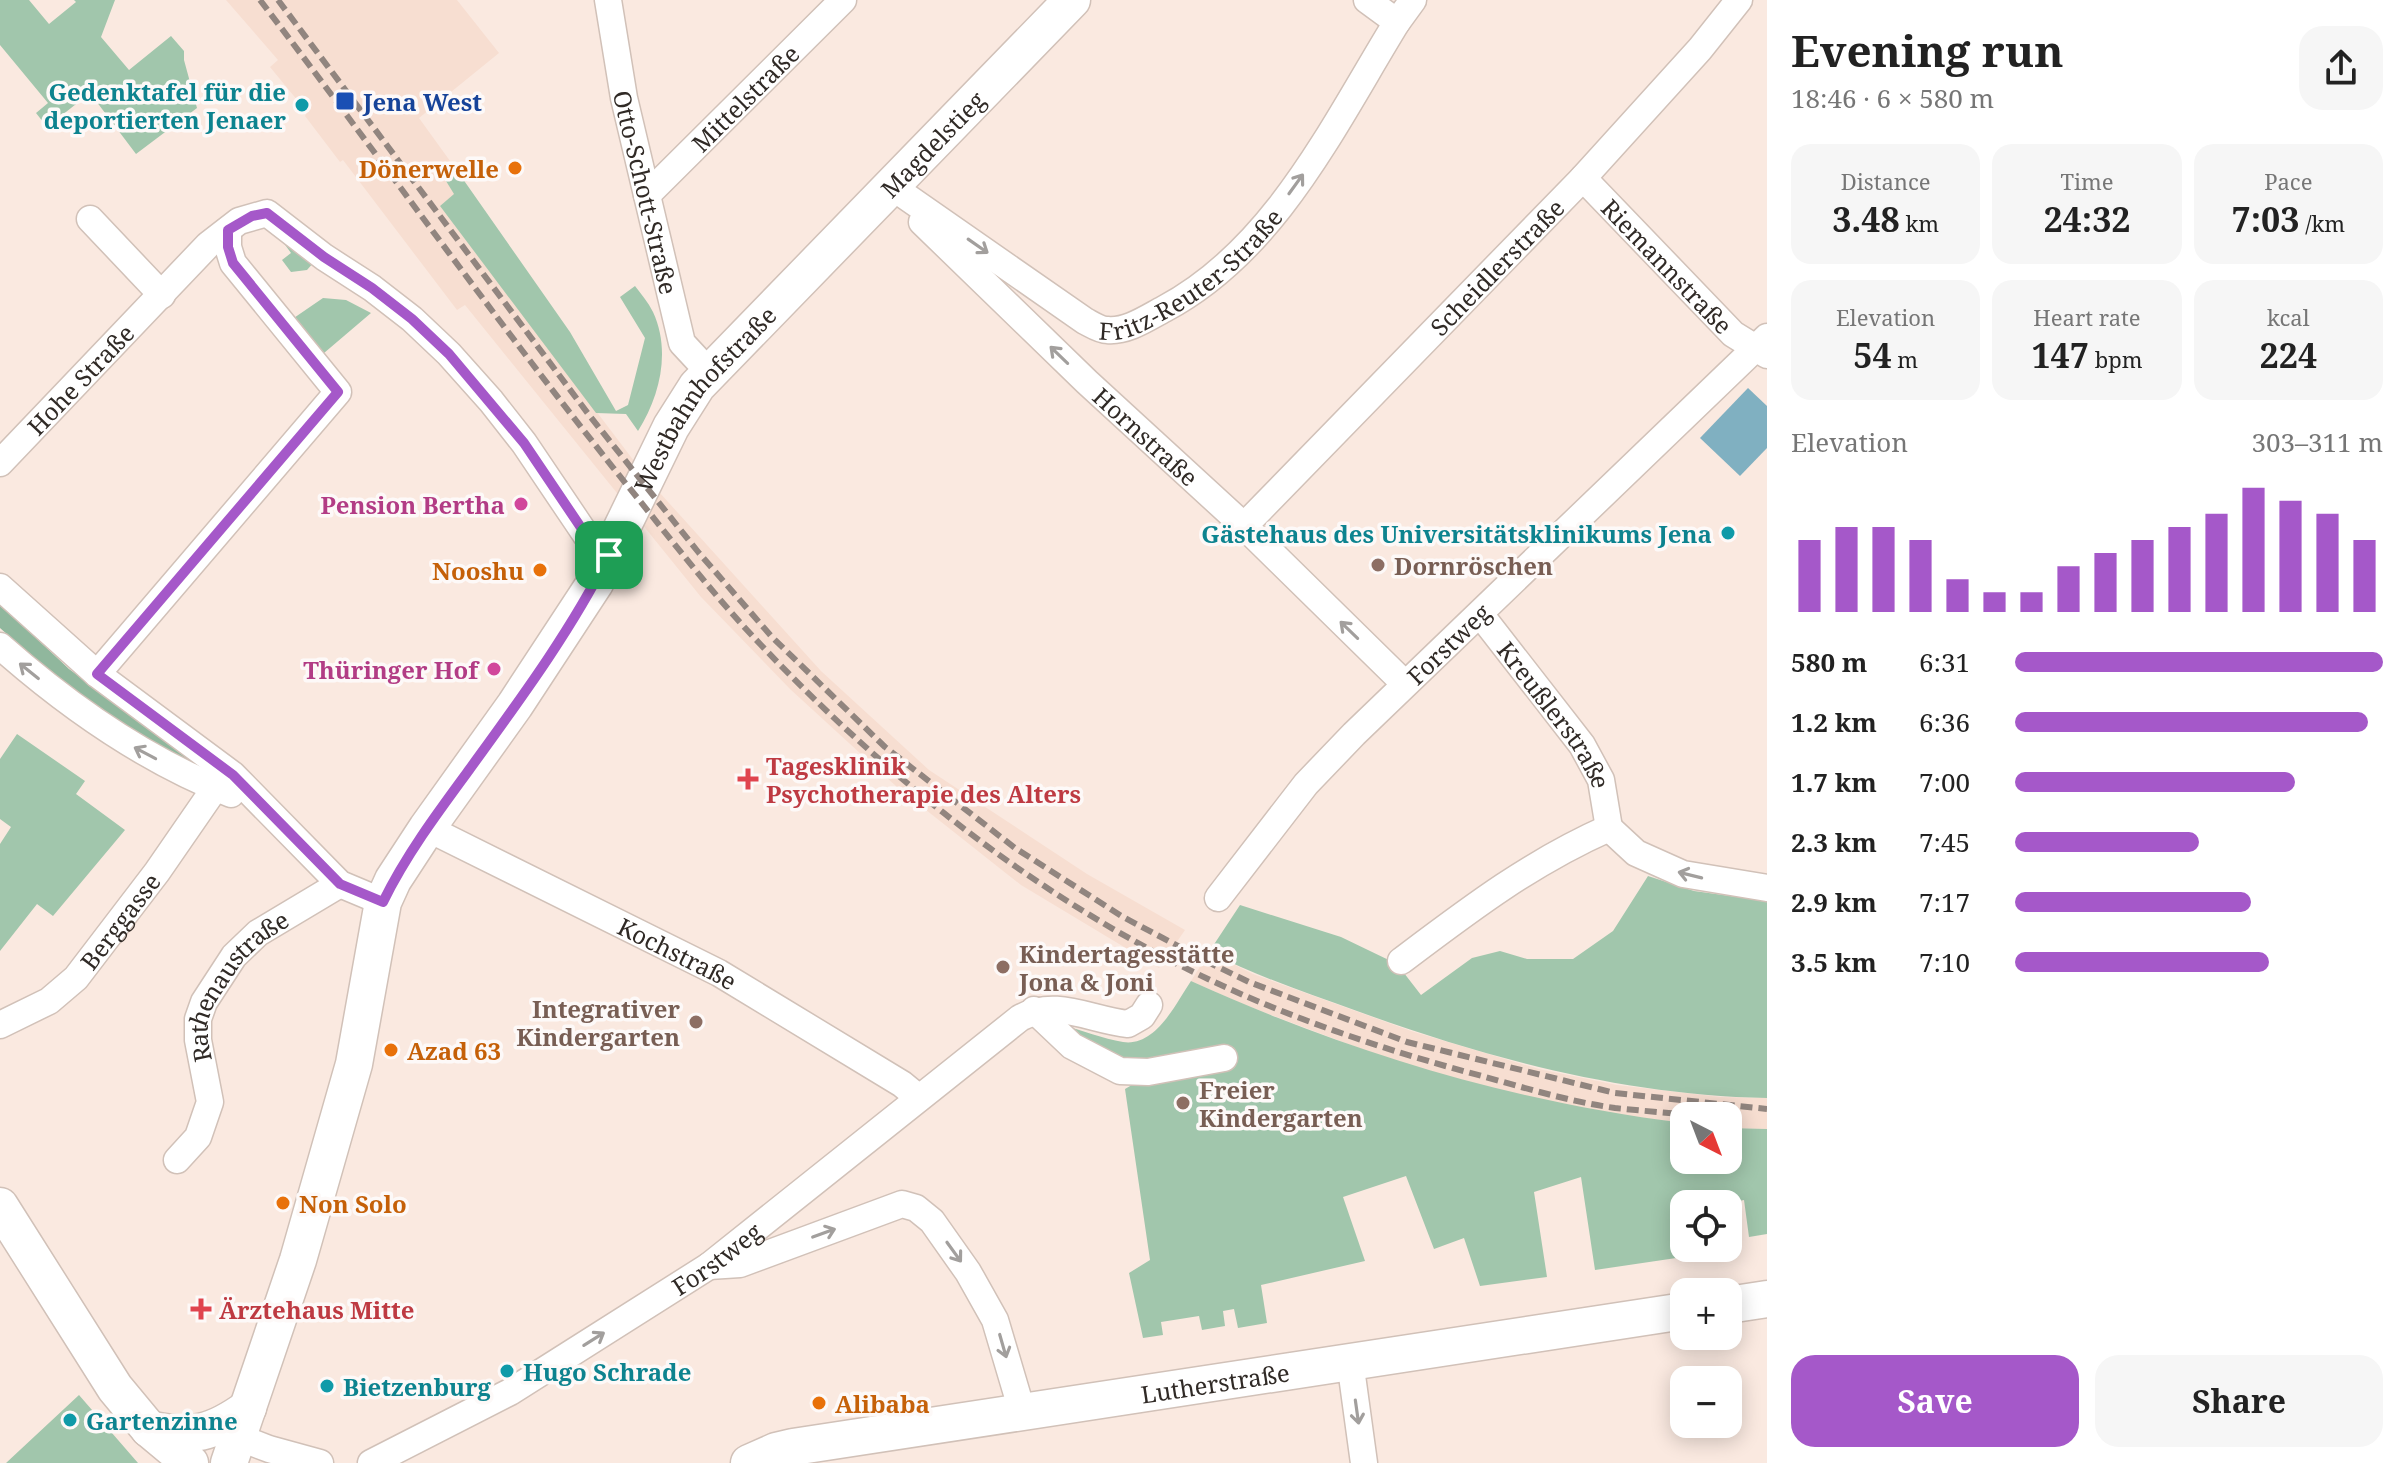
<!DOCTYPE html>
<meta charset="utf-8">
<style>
:root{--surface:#fff;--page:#f6f6f6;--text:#222;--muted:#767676;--accent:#a558c9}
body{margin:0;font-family:"Noto Serif",serif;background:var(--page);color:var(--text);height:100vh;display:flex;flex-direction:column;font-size:30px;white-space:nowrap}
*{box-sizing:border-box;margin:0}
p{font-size:26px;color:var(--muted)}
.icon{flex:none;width:44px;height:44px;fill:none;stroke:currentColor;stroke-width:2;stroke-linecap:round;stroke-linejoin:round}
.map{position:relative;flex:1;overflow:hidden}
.drawer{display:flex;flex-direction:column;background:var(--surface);width:640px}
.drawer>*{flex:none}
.needle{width:52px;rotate:138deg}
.buttons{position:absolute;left:1670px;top:1102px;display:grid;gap:16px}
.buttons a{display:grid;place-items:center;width:72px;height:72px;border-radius:16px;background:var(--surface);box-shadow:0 4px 20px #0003;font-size:40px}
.pin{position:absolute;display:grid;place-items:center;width:68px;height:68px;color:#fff;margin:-34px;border-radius:16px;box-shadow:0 4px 12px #0006}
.round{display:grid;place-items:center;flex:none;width:84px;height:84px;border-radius:24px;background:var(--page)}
.head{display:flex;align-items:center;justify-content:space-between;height:136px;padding:0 24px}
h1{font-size:44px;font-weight:700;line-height:60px}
.stats{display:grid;grid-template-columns:repeat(3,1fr);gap:12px;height:136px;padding:8px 24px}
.stats div{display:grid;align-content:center;border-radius:20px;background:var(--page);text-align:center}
.stats b{font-size:34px;font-weight:700}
.stats small{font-size:22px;font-weight:400}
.stats p{font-size:22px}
.chart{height:224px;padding:16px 24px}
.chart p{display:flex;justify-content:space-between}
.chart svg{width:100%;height:144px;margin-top:8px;stroke:var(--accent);stroke-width:6}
.cta{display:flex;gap:16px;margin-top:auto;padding:16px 24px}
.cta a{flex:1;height:92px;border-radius:24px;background:var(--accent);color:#fff;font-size:32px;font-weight:700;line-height:92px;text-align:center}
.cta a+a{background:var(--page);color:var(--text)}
ul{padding:0 24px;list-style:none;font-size:26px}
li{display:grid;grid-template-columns:128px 96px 1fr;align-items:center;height:60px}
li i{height:20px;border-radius:10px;background:var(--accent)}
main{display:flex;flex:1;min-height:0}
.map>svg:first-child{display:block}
.built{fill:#f7ded1}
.green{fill:#a1c6ac}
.forest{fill:#90b79d}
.water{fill:#80b0c1}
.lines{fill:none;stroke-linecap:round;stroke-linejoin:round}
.street-casing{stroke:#d1c1b8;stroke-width:29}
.secondary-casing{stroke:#d1c1b8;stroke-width:39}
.street{stroke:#fff;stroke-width:26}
.secondary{stroke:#fff;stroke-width:36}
.rail{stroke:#91857f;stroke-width:6;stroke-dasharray:12 6;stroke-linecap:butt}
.oneway{stroke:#a29f9d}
.route-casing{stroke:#fff;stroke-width:16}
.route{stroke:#a558c9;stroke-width:10}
.transit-dot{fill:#1a4fb4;stroke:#fdf9f8;stroke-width:3}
.culture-dot{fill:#0f9aa8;stroke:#fdf9f8;stroke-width:3}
.food-dot{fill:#e8710a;stroke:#fdf9f8;stroke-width:3}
.hotel-dot{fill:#d1479c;stroke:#fdf9f8;stroke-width:3}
.education-dot{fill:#8d6e63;stroke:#fdf9f8;stroke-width:3}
.health-dot{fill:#e0444e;stroke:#fdf9f8;stroke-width:3}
.labels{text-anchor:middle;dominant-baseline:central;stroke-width:7;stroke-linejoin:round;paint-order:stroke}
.culture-label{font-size:24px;font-weight:bold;fill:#0d838f;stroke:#fdf9f8;text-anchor:start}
.street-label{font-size:24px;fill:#302a26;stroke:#fdf9f8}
.transit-label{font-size:24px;font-weight:bold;fill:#164399;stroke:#fdf9f8;text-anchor:start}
.food-label{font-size:24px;font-weight:bold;fill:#c56008;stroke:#fdf9f8;text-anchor:start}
.hotel-label{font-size:24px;font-weight:bold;fill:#b23c85;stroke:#fdf9f8;text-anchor:end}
.education-label{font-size:24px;font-weight:bold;fill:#785e54;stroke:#fdf9f8;text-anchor:start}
.health-label{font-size:24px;font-weight:bold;fill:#be3a42;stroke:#fdf9f8;text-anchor:start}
</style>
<main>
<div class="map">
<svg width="1767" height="1463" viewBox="0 0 1767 1463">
<rect width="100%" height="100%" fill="#fae9e0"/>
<path class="built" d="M 226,0 L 457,0 L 499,53 L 419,118 L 458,172 L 446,181 L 455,194 L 440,206 L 650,482 L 821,671 L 929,770 L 1087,874 L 1185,930 L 1159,968 L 1021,885 L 897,787 L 790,689 L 701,597 L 465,305 L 457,310 L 343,160 L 340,162 L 305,116 L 307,112 L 270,67 L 278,60 Z
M 1209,952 L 1253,974 L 1411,1031 L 1539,1069 L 1617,1085 L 1720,1097 L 1767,1098 L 1767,1129 L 1728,1128 L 1728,1116 L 1684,1116 L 1684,1123 L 1610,1114 L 1531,1098 L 1401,1064 L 1245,1005 L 1191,981 Z"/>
<path class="green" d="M 0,0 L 29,0 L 49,24 L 76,2 L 74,0 L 115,0 L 101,37 L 129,70 L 171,36 L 184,51 L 184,60 L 197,108 L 136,154 L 90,93 L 47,127 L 36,113 L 48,103 L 0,45 Z
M 458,172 L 570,332 L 616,411 L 628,405 L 645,338 L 620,297 L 635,286 C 641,294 648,302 653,312 C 671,351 660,396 638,431 L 626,414 L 596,413 L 440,206 L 454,194 L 446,181 Z
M 285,241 L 314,262 L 307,270 L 291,272 L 282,260 L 291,253 L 283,242 Z
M 323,298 L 346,300 L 371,313 L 317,359 L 288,322 Z
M 17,734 L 85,781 L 76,794 L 125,830 L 53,916 L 37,904 L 0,951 L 0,844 L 11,827 L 0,819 L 0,759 Z
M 1648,876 L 1694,891 L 1767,901 L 1767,1098 C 1625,1095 1489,1059 1357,1011 C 1306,993 1257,976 1209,952 L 1240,905 L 1341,937 L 1397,964 L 1421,995 L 1472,958 L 1500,951 L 1527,959 L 1573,959 L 1613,931 Z
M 1191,981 C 1350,1053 1510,1101 1684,1123 L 1684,1160 L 1728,1160 L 1728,1128 L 1767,1129 L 1767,1234 L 1749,1237 L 1744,1200 L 1729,1203 L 1733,1235 L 1728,1236 L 1728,1204 L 1684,1204 L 1684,1248 L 1717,1248 L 1717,1251 L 1697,1255 L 1695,1248 L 1682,1250 L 1683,1257 L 1595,1270 L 1581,1177 L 1534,1192 L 1547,1277 L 1480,1286 L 1464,1238 L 1434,1249 L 1406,1176 L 1343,1197 L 1365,1261 L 1261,1285 L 1267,1323 L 1238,1328 L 1234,1309 L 1223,1311 L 1225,1326 L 1202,1330 L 1199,1316 L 1161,1322 L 1163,1335 L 1143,1338 L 1129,1273 L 1150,1260 L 1125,1089 L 1137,1082 L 1235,1066 L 1233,1048 L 1143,1065 L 1115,1057 L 1061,1025 C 1082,1030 1103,1039 1123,1042 C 1156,1047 1176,1003 1191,981 Z
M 79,1395 L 138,1463 L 6,1463 Z"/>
<path class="forest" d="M 0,604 L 69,669 L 139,720 L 227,778 L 179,757 L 79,698 L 0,628 Z"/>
<path class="water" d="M 1748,388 L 1767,406 L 1767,448 L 1740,476 L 1700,438 Z"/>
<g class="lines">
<g class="street-casing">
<g id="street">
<path id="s1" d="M 608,0 L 624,98 L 682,343 L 709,372"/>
<path d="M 1367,0 L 1397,22"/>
<path id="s2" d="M 1583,178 L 1733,334 L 1767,355"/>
<path id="s3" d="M 891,186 L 1085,321 C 1091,324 1100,330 1107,330 C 1127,332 1147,318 1164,309 C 1275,250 1333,126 1397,22 L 1413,0"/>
<path id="s4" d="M 647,195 L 843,0"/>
<path d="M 90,219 L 162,295"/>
<path id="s5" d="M 922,222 L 1087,382 L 1244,526 L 1405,684"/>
<path id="s6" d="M 0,463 L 208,245 L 239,221 L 267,213 L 324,257 L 372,288 L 412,319 L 449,354 L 491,401 L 524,443 L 586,535 L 609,555"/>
<path id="s7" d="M 1244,526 L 1583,178 L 1700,49 L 1739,0"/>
<path d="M 0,587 L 97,674 L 233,775 L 340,884 L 383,902"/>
<path id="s8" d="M 1480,614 L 1582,745 L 1601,780 L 1609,828"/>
<path d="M 0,646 C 69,707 144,760 231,794"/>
<path d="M 97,674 L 338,392 L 233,263 L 228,247 L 228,230"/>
<path id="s9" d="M 427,828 L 719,973 L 902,1084 L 919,1098"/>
<path d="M 1609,828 L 1636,853 L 1683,874 L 1767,888"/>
<path id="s10" d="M 1218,898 L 1306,784 L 1354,734 L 1767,337"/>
<path d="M 1401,961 C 1470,909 1530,863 1609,828"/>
<path d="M 1034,1010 L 1072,1046 L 1120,1071 L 1148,1072 L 1224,1058"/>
<path id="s11" d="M 0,1025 L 49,1001 L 76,978 L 157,872 L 215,788"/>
<path id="s12" d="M 177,1160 L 198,1137 L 210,1102 L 198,1040 L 198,1019 L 204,1002 L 234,956 L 258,933 L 340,884"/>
<path d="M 709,1266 L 740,1264 L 902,1204 L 916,1208 L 932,1221 L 968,1272 L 995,1320 L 1022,1411"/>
<path d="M 1350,1361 L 1364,1463"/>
<path d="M 238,1437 L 269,1449 L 320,1463"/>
<path id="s13" d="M 371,1463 L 510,1392 L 709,1266 L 1020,1018 C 1056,998 1090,1020 1128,1024 L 1142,1016 L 1149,1005"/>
</g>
</g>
<g class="secondary-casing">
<g id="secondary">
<path d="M 0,1206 L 115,1388 L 149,1429 L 190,1463"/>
<path d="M 1728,1305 L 1767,1299"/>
<path d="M 149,1429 C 192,1439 213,1433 248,1408"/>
<path id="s14" d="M 229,1463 L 298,1260 L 354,1064 L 383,902 L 393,880 L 427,828 L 515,705 L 595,583 L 671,427 L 697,386 L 1072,0"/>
<path id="s15" d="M 749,1463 L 776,1451 L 793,1447 L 1684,1311"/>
</g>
</g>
<use href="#street" class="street"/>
<use href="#secondary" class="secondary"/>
<path class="rail" d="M 260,0 C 383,161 500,327 627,485 C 671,539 713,595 761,645 C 889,780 1039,899 1208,979 C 1288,1017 1382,1049 1467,1072 C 1516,1085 1565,1101 1615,1108 C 1643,1111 1672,1113 1700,1116
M 278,0 L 589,415 L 699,553 L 772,637 L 885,747 L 1015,848 L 1123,917 L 1214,965 L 1249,982 L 1407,1042 L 1615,1093 L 1767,1109"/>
</g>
<defs><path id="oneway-shaft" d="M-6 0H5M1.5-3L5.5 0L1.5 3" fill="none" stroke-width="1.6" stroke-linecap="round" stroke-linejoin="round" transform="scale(2)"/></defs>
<g class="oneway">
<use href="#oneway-shaft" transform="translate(1296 184) rotate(-54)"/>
<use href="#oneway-shaft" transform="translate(978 246) rotate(35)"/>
<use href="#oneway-shaft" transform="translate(1059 355) rotate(-136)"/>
<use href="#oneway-shaft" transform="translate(1349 630) rotate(-136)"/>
<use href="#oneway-shaft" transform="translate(29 671) rotate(-141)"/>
<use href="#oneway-shaft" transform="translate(145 753) rotate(-152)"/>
<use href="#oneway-shaft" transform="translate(1690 875) rotate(-166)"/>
<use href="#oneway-shaft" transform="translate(824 1233) rotate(-20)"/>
<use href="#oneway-shaft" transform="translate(954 1252) rotate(54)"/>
<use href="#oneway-shaft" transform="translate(594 1339) rotate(-32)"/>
<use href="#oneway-shaft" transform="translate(1003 1346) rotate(74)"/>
<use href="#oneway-shaft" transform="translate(1357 1412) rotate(82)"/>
</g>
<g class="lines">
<g class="route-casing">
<path id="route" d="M 267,213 L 324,257 L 372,288 L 412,319 L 449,354 L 524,443 L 586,535 L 609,555 C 571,631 519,701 469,770 C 438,812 406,855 383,902 L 340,884 L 233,775 L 97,674 L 338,392 L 233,263 L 228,247 L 228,230 L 252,216 Z"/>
</g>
<use href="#route" class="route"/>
</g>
<rect class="transit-dot" x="335" y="91" width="20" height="20" rx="4"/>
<g class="culture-dot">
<circle cx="302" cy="105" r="8"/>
<circle cx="1728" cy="533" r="8"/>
<circle cx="507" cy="1371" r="8"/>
<circle cx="327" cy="1386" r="8"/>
<circle cx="70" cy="1420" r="8"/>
</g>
<g class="food-dot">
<circle cx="515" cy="168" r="8"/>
<circle cx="540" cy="570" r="8"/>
<circle cx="391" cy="1050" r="8"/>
<circle cx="283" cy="1203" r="8"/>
<circle cx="819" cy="1403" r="8"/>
</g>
<g class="hotel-dot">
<circle cx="521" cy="504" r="8"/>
<circle cx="494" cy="669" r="8"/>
</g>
<g class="education-dot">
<circle cx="1378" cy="565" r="8"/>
<circle cx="1003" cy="967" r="8"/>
<circle cx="696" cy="1022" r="8"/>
<circle cx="1183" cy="1103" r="8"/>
</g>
<g class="health-dot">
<path d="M744 767h8v8h8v8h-8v8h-8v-8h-8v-8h8z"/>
<path d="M197 1297h8v8h8v8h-8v8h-8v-8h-8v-8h8z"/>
</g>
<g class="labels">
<g class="culture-label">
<text x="286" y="91" text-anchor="end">Gedenktafel für die<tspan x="286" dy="28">deportierten Jenaer</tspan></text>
<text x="1712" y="533" text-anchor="end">Gästehaus des Universitätsklinikums Jena</text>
<text x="523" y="1371">Hugo Schrade</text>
<text x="343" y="1386">Bietzenburg</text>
<text x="86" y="1420">Gartenzinne</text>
</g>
<g class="street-label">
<text stroke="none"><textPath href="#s4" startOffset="138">Mittelstraße</textPath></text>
<text stroke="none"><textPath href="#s14" startOffset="1526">Magdelstieg</textPath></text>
<text stroke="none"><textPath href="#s1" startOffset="196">Otto-Schott-Straße</textPath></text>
<text stroke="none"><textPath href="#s3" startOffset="362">Fritz-Reuter-Straße</textPath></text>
<text stroke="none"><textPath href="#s2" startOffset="122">Riemannstraße</textPath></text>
<text stroke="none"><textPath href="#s7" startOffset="362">Scheidlerstraße</textPath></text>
<text stroke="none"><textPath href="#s6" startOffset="116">Hohe Straße</textPath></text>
<text stroke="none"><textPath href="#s14" startOffset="1182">Westbahnhofstraße</textPath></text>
<text stroke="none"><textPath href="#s5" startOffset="310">Hornstraße</textPath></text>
<text stroke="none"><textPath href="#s10" startOffset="344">Forstweg</textPath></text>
<text stroke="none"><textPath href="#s8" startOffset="126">Kreußlerstraße</textPath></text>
<text stroke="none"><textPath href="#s11" startOffset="162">Berggasse</textPath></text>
<text stroke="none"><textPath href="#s9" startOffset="280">Kochstraße</textPath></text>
<text stroke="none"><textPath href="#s12" startOffset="200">Rathenaustraße</textPath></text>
<text stroke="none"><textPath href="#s13" startOffset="402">Forstweg</textPath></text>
<text stroke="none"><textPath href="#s15" startOffset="474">Lutherstraße</textPath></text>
</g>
<g class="transit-label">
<text x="363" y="101">Jena West</text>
</g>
<g class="food-label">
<text x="499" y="168" text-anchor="end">Dönerwelle</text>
<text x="524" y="570" text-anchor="end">Nooshu</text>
<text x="407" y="1050">Azad 63</text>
<text x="299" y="1203">Non Solo</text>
<text x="835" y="1403">Alibaba</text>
</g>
<g class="hotel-label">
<text x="505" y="504">Pension Bertha</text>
<text x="478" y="669">Thüringer Hof</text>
</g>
<g class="education-label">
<text x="1394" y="565">Dornröschen</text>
<text x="1019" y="953">Kindertagesstätte<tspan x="1019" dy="28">Jona &amp; Joni</tspan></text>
<text x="680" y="1008" text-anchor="end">Integrativer<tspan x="680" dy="28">Kindergarten</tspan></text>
<text x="1199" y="1089">Freier<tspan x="1199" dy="28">Kindergarten</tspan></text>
</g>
<g class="health-label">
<text x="766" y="765">Tagesklinik<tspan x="766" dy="28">Psychotherapie des Alters</tspan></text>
<text x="219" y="1309">Ärztehaus Mitte</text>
</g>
</g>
</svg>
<div class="buttons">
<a><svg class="needle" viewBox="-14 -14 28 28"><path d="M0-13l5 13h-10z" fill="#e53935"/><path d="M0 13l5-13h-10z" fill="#767676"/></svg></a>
<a><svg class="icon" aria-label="locate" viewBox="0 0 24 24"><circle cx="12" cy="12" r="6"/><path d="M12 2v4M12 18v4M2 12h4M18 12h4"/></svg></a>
<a>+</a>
<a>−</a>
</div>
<div class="pin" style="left:609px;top:555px;background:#1e9e55"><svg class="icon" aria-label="arrive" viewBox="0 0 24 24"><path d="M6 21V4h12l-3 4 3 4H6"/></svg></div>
</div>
<section class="drawer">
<div class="head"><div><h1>Evening run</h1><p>18:46 · 6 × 580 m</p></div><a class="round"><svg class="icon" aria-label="share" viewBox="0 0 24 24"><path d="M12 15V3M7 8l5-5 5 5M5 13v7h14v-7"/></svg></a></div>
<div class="stats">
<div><p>Distance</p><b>3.48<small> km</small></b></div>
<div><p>Time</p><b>24:32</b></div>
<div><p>Pace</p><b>7:03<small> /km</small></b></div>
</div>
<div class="stats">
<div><p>Elevation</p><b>54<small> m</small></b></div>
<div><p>Heart rate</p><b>147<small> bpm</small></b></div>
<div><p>kcal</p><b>224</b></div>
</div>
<div class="chart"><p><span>Elevation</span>303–311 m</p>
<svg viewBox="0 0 160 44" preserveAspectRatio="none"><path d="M5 44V22M15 44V18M25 44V18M35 44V22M45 44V34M55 44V38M65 44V38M75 44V30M85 44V26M95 44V22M105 44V18M115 44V14M125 44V6M135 44V10M145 44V14M155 44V22"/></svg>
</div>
<ul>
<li><b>580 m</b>6:31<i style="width:100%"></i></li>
<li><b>1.2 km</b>6:36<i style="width:96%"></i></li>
<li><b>1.7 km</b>7:00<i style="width:76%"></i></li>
<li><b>2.3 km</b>7:45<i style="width:50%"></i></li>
<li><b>2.9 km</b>7:17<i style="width:64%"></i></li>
<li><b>3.5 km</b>7:10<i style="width:69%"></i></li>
</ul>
<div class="cta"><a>Save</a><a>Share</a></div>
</section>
</main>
